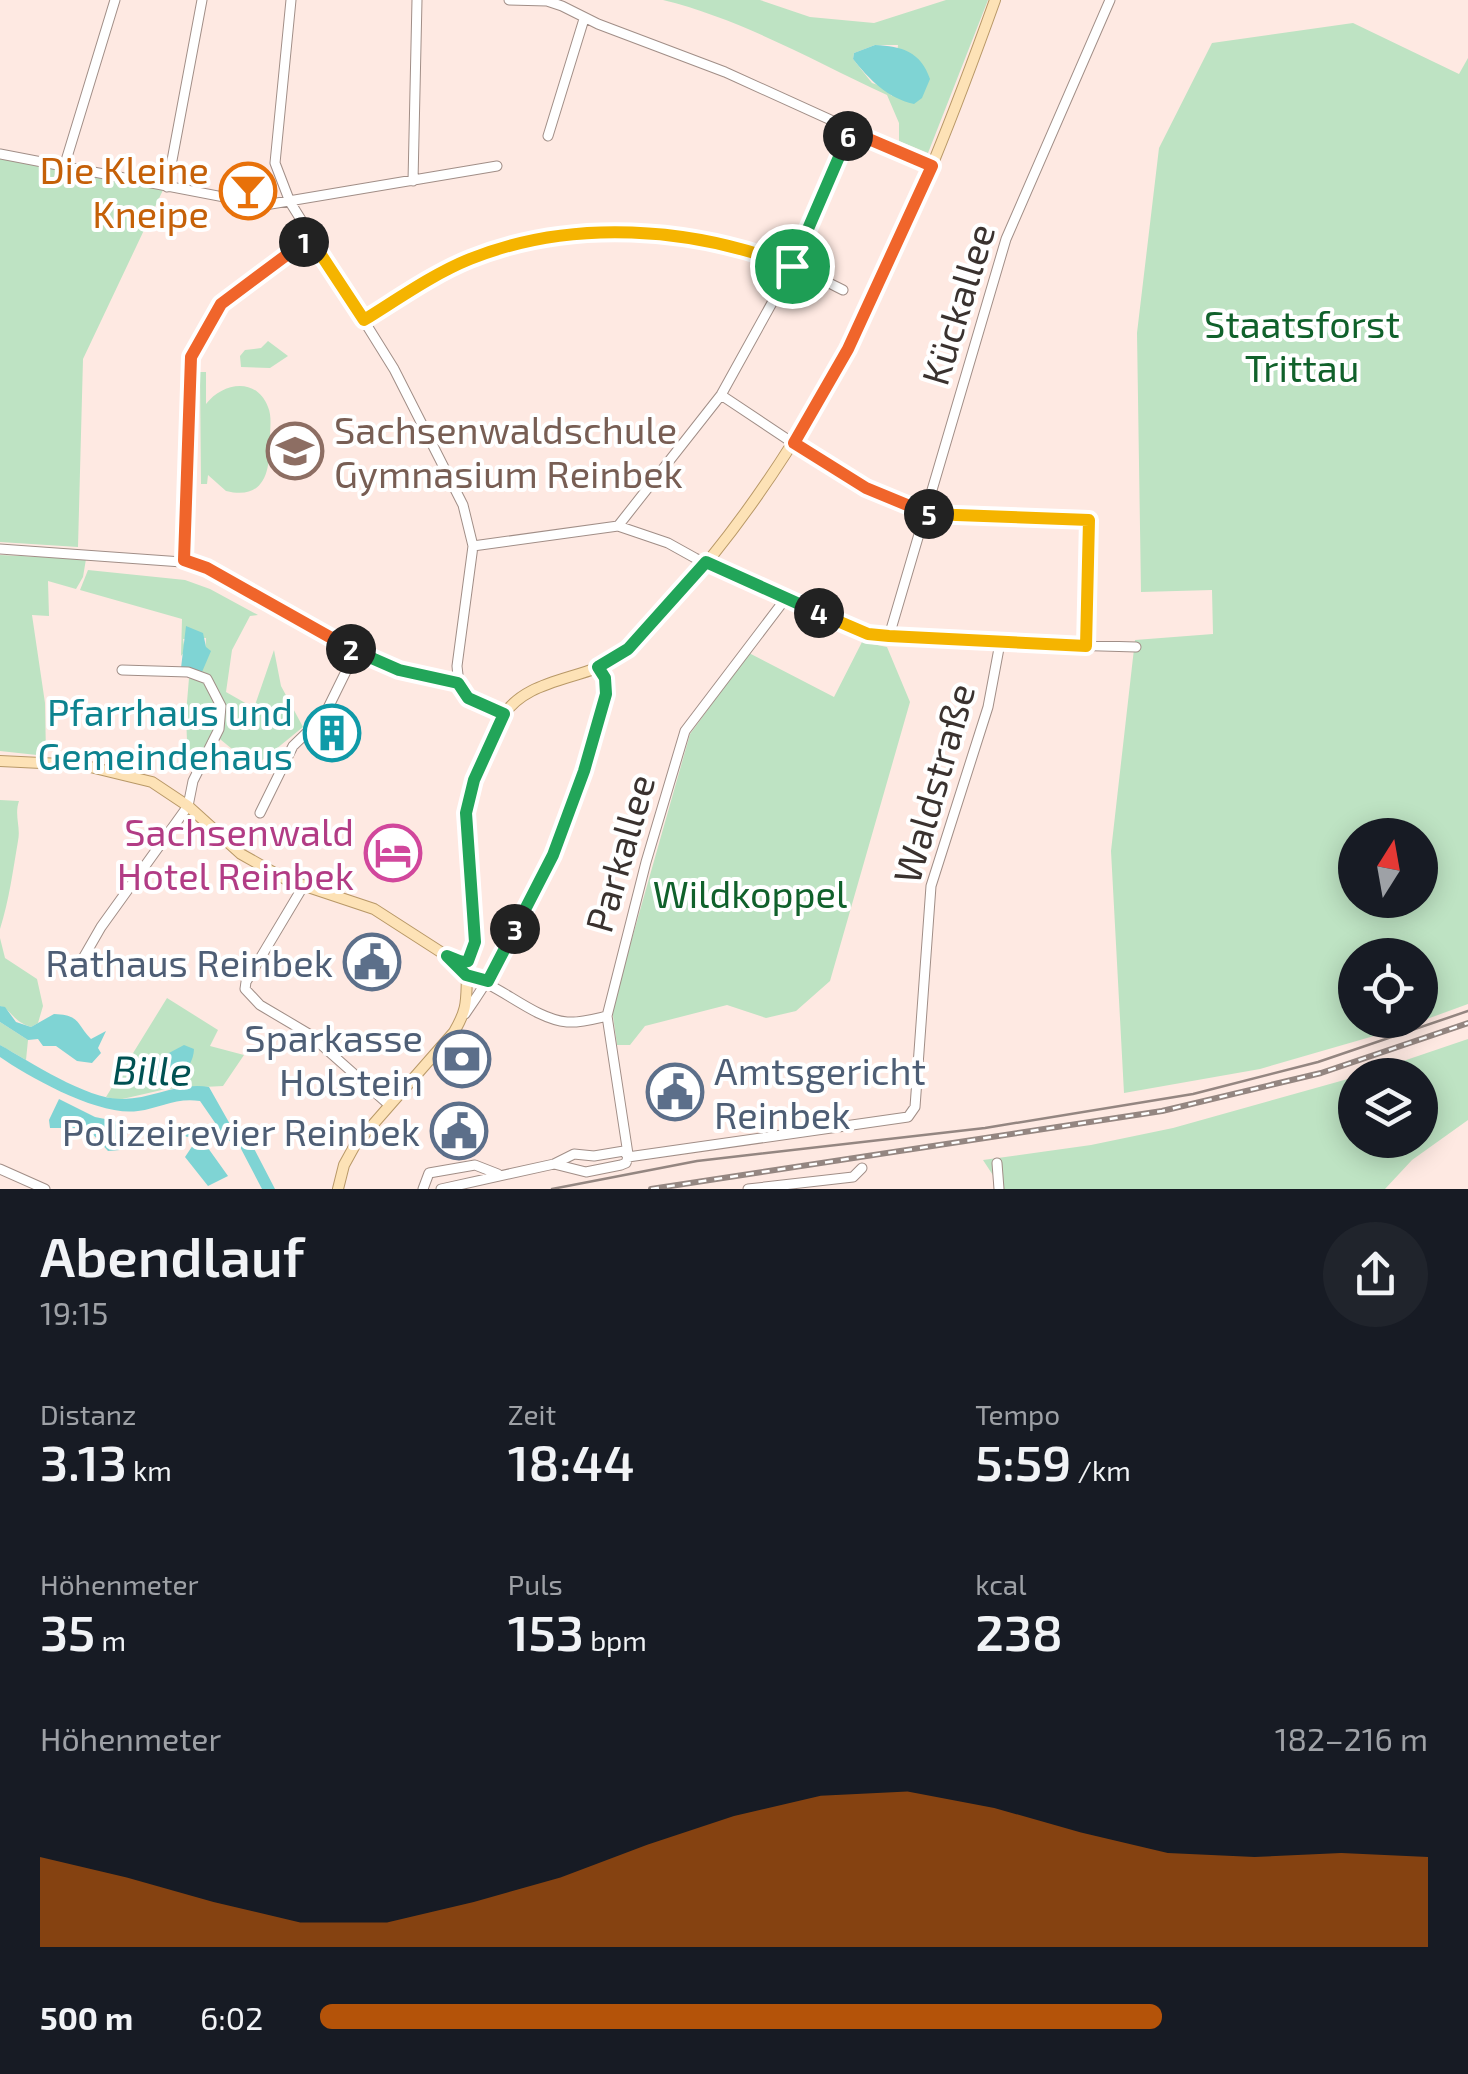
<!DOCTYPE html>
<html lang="de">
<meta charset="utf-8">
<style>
:root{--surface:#171b24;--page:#20242c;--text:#f1f3f6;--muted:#9ea1a6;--accent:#b45309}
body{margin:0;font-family:"Exo 2",sans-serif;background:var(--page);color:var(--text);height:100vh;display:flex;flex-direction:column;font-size:38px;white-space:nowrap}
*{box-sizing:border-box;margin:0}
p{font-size:32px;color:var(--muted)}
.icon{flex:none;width:55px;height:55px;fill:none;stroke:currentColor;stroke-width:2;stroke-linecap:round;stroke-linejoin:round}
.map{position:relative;height:1189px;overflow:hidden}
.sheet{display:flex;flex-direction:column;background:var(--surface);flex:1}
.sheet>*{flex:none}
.needle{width:65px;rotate:11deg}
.tools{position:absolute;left:1338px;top:818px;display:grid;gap:20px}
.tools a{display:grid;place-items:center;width:100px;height:100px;border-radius:50%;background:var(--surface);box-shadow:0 5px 25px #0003;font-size:50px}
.pin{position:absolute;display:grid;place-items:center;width:85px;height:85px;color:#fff;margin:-42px;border:5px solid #fff;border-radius:50%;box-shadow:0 2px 10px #0007}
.km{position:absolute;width:50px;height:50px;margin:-25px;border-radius:50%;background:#222;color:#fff;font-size:28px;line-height:50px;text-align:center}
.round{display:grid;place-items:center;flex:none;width:105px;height:105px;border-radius:52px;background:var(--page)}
.head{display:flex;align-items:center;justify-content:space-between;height:170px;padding:0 40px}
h1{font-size:55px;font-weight:600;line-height:75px}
.stats{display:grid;grid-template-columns:repeat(3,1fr);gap:15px;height:170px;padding:10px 40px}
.stats div{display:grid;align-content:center}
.stats b{font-size:50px;font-weight:600}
.stats small{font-size:28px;font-weight:400}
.stats p{font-size:28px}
.chart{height:280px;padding:20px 40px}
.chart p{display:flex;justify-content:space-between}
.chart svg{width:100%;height:180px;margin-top:10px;fill:var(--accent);opacity:.7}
ul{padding:0 40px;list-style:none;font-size:32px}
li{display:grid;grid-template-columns:160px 120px 1fr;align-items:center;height:75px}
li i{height:25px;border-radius:12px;background:var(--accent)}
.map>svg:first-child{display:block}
.green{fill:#bee3c3;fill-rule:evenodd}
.water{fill:#7fd4d4}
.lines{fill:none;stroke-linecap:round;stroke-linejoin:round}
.minor-casing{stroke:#a18e87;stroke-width:11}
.major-casing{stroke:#b89867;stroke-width:12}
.minor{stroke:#fff;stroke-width:9}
.major{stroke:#fde2b6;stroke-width:10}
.tram{stroke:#948681;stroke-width:2.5}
.rail-casing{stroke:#948681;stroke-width:6}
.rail{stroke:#fff;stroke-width:2.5;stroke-dasharray:8;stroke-linecap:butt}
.split-1-casing{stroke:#fff;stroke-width:20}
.split-2-casing{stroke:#fff;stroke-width:20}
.split-3-casing{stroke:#fff;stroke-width:20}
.split-4-casing{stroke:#fff;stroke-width:20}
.split-5-casing{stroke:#fff;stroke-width:20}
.split-6-casing{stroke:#fff;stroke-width:20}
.split-7-casing{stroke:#fff;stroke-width:20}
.split-1{stroke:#f5b400;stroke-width:12}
.split-2{stroke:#f0652b;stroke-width:12}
.split-3{stroke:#22a559;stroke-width:12}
.split-4{stroke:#22a559;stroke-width:12}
.split-5{stroke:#f5b400;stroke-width:12}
.split-6{stroke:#f0652b;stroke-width:12}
.split-7{stroke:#22a559;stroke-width:12}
.labels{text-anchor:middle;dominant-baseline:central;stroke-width:8;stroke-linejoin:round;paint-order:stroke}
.food-label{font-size:38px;fill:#c56008;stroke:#fff;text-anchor:end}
.street-label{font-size:38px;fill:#3a322f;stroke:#fff}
.park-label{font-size:38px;fill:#10612b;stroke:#fff}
.education-label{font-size:38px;fill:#785e54;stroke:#fff;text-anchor:start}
.culture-label{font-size:38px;fill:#0d838f;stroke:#fff;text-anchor:end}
.hotel-label{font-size:38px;fill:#b23c85;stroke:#fff;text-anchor:end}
.service-label{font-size:38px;fill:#4e5e75;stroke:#fff;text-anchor:end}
.water-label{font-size:40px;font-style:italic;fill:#005152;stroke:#fff}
</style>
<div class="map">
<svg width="1468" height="1189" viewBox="0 0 1468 1189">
<rect width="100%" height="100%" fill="#fee9e2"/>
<path class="green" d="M 663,0 L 760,0 L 810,17 L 874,23 L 946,0 L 988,0 L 928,153 L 899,141 L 899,123 L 887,95 C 814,61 741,19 663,0 ZM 875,45 L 898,45 L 892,96 L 884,87 L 872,83 L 853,59 L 854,53 Z
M 1353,23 L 1459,74 L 1468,58 L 1468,1004 L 1405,1027 L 1260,1069 L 1124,1093 L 1111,851 L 1135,640 L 1213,634 L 1212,590 L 1141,592 L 1137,333 L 1159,148 L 1212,43 ZM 1355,835 L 1420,835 L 1420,900 L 1355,900 ZM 1355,955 L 1420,955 L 1420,1020 L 1355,1020 Z
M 0,158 L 163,190 L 83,359 L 78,547 L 0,542 Z
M 268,341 L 288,356 L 270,368 L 241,367 L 240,356 L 245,350 L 261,348 Z
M 200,372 L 206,372 L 206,404 C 222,383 256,376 268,407 C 272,416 270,428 270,438 C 270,468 267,501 226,491 L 208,475 L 207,484 L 201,484 Z
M 0,555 L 86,559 L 83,577 L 76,589 L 48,581 L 49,616 L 32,615 L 45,703 L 46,756 L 0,751 Z
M 88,570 L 185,580 L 210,589 L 258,615 L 250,616 L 232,650 L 226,692 L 254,708 L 274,650 L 281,686 L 303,727 L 254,767 L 215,735 L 192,771 L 188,768 L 186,714 L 189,678 L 198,679 L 205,660 L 206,638 L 183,639 L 185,651 L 181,656 L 182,619 L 80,590 Z
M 862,642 L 887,647 L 910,702 L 830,981 L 796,1011 L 766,1018 L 727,1005 L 645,1026 L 630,1045 L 617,1045 L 612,1009 L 690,734 L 749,653 L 834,697 Z
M 0,800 L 19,801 C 14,815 21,827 18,841 C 13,870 9,901 0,929 Z
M 0,938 L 5,958 L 37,979 L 43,1006 L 38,1023 L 31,1027 C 12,1021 11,1009 0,1006 Z
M 167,998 L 218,1030 L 210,1046 L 244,1055 L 223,1086 L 166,1089 L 118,1100 L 106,1097 Z
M 0,1022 L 28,1040 L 26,1060 L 0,1045 Z
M 1468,1039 L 1468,1120 L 1412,1160 L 1385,1189 L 1002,1189 L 983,1160 L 1091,1145 L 1173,1128 L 1355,1077 L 1355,1140 L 1420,1140 L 1420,1075 L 1362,1075 Z"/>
<path class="water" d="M 875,45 C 902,46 921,52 930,79 L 922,98 L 914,104 C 887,98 869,79 853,59 L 854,53 Z
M 186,626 L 203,633 L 206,647 L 211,651 L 202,672 L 181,668 Z
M 0,1006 L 5,1007 L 16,1022 L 31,1027 L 54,1014 C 81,1015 76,1024 91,1039 L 106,1031 L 98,1048 L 101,1053 L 92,1063 L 77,1061 L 56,1046 L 43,1046 L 38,1039 L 28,1040 L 0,1022 Z
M 0,1045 C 31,1062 87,1100 123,1099 C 152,1099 178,1082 209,1087 L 231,1126 L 248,1137 L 275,1189 L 262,1189 L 239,1145 L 227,1140 L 200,1101 C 177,1097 160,1108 138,1111 C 101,1117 30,1078 0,1057 Z
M 184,1045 L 194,1049 C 193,1074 168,1083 145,1080 L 145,1063 L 152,1062 Z
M 59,1099 L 95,1117 L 125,1123 L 130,1128 L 120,1150 L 108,1151 L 87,1128 L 50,1128 L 49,1120 Z
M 177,1124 L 198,1125 L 203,1141 L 228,1176 L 208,1186 L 185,1157 L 193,1145 L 189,1137 L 172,1135 L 170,1128 Z"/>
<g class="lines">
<g class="minor-casing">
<path id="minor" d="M 291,0 L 275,163 L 290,202 L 394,369 L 463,505 L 473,546 L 457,666 C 459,700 475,703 503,714
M 509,0 L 547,1 L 562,6 L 598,24 L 725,72 L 932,166
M 548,136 L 584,19
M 0,154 L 265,205 L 497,166
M 64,167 L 115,0
M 413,181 L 417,0
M 167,187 L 202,0
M 364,320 C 399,299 434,274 471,259 C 560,223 668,225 758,253 C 788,262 815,276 843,290
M 721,395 L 835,471 L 926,514 L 1089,519 L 1086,645
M 618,526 L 721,395 L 793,265 L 850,131
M 473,546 L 618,526 L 668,543 L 695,558 L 869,634 L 1000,643 L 1136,647
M 0,549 L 196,563 L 356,651 L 419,677 L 458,683
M 184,560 L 191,357 L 221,304 L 310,238
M 889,636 L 1006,239 L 1110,0
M 260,813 L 293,746 L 324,716 L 356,651
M 304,885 L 246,982 L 245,989 L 260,1005 L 309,1034 L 388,1104
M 74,974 L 101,927 L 188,806 L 193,781 L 219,729 L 221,706 L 207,679 L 188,672 L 122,670
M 467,975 C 500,985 534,1019 567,1022 C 580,1023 594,1019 607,1016
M 465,1014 C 532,918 577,807 606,694 L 605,678 L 598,667
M 628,1154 L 607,1016 L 646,862 L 685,731 L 786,598
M 997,1163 L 999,1189
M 554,1164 L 586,1172 L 621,1165 L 626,1163 L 628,1157
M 0,1169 L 45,1189
M 423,1189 L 429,1173 L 475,1165 L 498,1174
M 441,1189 L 554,1164 L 574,1154 L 594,1156 L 624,1151 L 628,1157 L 908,1117 L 915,1107 L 931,886 L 988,707 L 1000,643
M 748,1189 L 853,1177 L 862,1168"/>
</g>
<g class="major-casing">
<path id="major" d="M 0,761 L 82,765 L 152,782 L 188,806 L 241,854 L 287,880 L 374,909 L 447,956 L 467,975
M 338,1189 L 344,1165 L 355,1145 L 454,1032 C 468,1008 466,1001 467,975 C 467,960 476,946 476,931 C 474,891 462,851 467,810 C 470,780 486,745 501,719 C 525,677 583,681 619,657 C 639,644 656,620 672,603 C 828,431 918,215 995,0"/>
</g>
<use href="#minor" class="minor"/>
<use href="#major" class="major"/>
<path class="tram" d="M 552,1189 L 697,1161 L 985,1128 L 1193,1094 L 1318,1062 L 1468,1011"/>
<g class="rail-casing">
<path id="rail" d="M 651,1189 L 1162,1111 L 1321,1073 L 1468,1023"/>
</g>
<use href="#rail" class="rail"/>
</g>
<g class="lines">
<g class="split-1-casing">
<path id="split-1" d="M 304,242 L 310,238 L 364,320 C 398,299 433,274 470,259 C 572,218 692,227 792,266"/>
</g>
<g class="split-2-casing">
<path id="split-2" d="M 304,242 L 221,304 L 191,357 L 184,560 L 207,568 L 351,649"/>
</g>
<g class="split-3-casing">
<path id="split-3" d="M 351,649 L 399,670 L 458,683 L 468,698 L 504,714 L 474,780 L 466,813 L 475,942 L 468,961 L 462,962 L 447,956 L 466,975 L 488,981 L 515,929"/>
</g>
<g class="split-4-casing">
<path id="split-4" d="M 515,929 L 553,855 L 584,771 L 606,694 L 605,678 L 598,667 L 628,649 L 706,562 L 819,613"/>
</g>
<g class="split-5-casing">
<path id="split-5" d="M 819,613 L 868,634 L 889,636 L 1086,646 L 1089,520 L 929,514"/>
</g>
<g class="split-6-casing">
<path id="split-6" d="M 848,136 L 850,131 L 932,166 L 848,349 L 794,443 L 866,488 L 929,514"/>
</g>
<g class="split-7-casing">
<path id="split-7" d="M 792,266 L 848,136"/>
</g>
<use href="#split-1" class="split-1"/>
<use href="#split-2" class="split-2"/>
<use href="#split-3" class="split-3"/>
<use href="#split-4" class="split-4"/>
<use href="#split-5" class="split-5"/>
<use href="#split-6" class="split-6"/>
<use href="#split-7" class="split-7"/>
</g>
<defs>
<g id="bar-ring" transform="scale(2.875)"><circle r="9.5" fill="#fff" stroke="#e8710a" stroke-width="1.5"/><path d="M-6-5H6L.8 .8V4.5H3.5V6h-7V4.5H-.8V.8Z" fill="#e8710a"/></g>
<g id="school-ring" transform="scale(2.875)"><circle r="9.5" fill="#fff" stroke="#8d6e63" stroke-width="1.5"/><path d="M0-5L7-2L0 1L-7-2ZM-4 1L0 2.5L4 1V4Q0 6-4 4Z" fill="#8d6e63"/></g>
<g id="building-ring" transform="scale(2.875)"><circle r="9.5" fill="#fff" stroke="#0f9aa8" stroke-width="1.5"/><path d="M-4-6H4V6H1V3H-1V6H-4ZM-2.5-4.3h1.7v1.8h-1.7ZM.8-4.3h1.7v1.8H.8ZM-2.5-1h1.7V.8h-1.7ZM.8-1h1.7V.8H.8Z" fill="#0f9aa8"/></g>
<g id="hotel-ring" transform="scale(2.875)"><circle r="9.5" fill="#fff" stroke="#d1479c" stroke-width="1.5"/><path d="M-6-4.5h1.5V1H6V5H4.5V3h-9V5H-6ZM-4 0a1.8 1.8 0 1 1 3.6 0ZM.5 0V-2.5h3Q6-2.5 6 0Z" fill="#d1479c"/></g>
<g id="civic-ring" transform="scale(2.875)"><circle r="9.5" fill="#fff" stroke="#5c6f8a" stroke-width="1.5"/><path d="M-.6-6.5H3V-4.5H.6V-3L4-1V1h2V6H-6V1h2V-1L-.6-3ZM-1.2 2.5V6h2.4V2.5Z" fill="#5c6f8a"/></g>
<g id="bank-ring" transform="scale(2.875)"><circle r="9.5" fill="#fff" stroke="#5c6f8a" stroke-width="1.5"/><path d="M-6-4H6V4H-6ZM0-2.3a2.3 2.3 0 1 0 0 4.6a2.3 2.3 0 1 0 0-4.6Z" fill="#5c6f8a"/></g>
</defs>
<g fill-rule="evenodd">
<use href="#bar-ring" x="248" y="191"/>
<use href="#school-ring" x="295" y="451"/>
<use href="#building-ring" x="332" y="733"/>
<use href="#hotel-ring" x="393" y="853"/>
<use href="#civic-ring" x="372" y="962"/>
<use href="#bank-ring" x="462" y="1059"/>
<use href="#civic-ring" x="675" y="1092"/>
<use href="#civic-ring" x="459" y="1131"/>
</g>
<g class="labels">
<g class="food-label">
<text x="209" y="169">Die Kleine<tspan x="209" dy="44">Kneipe</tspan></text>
</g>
<g class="street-label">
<text transform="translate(957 304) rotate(-73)">Kückallee</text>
<text transform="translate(933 783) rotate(-74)">Waldstraße</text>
<text transform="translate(619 853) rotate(-74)">Parkallee</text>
</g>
<g class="park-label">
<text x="1302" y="323">Staatsforst<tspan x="1302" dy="44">Trittau</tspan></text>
<text x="750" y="893">Wildkoppel</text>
</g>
<g class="education-label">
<text x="334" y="429">Sachsenwaldschule<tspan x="334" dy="44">Gymnasium Reinbek</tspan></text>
</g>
<g class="culture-label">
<text x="293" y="711">Pfarrhaus und<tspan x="293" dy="44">Gemeindehaus</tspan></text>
</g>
<g class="hotel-label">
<text x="354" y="831">Sachsenwald<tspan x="354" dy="44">Hotel Reinbek</tspan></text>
</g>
<g class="service-label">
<text x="333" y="962">Rathaus Reinbek</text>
<text x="423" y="1037">Sparkasse<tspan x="423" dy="44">Holstein</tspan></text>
<text x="714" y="1070" text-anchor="start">Amtsgericht<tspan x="714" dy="44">Reinbek</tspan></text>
<text x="420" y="1131">Polizeirevier Reinbek</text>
</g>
<g class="water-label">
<text transform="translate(152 1069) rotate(1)">Bille</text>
</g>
</g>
</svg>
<div class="tools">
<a><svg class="needle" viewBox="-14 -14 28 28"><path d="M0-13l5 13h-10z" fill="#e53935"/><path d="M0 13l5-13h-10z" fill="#9ea1a6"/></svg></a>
<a><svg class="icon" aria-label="locate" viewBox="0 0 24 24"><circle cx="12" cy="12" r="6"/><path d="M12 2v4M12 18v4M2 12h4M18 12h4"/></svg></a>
<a><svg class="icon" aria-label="layers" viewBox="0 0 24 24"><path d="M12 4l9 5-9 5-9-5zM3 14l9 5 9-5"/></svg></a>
</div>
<div class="pin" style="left:792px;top:266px;background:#1e9e55"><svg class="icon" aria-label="arrive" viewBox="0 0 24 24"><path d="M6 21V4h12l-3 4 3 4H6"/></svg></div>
<b class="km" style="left:304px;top:242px">1</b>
<b class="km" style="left:351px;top:649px">2</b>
<b class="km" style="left:515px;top:929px">3</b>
<b class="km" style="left:819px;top:613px">4</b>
<b class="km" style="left:929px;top:514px">5</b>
<b class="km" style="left:848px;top:136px">6</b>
</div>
<section class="sheet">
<div class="head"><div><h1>Abendlauf</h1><p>19:15</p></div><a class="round"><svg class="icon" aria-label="share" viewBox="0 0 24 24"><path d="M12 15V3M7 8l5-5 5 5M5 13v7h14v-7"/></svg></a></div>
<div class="stats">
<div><p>Distanz</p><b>3.13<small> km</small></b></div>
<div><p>Zeit</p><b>18:44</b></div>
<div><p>Tempo</p><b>5:59<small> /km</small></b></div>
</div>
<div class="stats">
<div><p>Höhenmeter</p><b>35<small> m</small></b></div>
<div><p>Puls</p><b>153<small> bpm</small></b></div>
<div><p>kcal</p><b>238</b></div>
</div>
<div class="chart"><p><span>Höhenmeter</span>182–216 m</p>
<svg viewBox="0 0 160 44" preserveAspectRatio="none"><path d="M0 44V22L10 27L20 33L30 38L40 38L50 33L60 27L70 19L80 12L90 7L100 6L110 10L120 16L130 21L140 22L150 21L160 22V44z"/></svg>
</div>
<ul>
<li><b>500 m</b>6:02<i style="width:76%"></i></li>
</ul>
</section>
